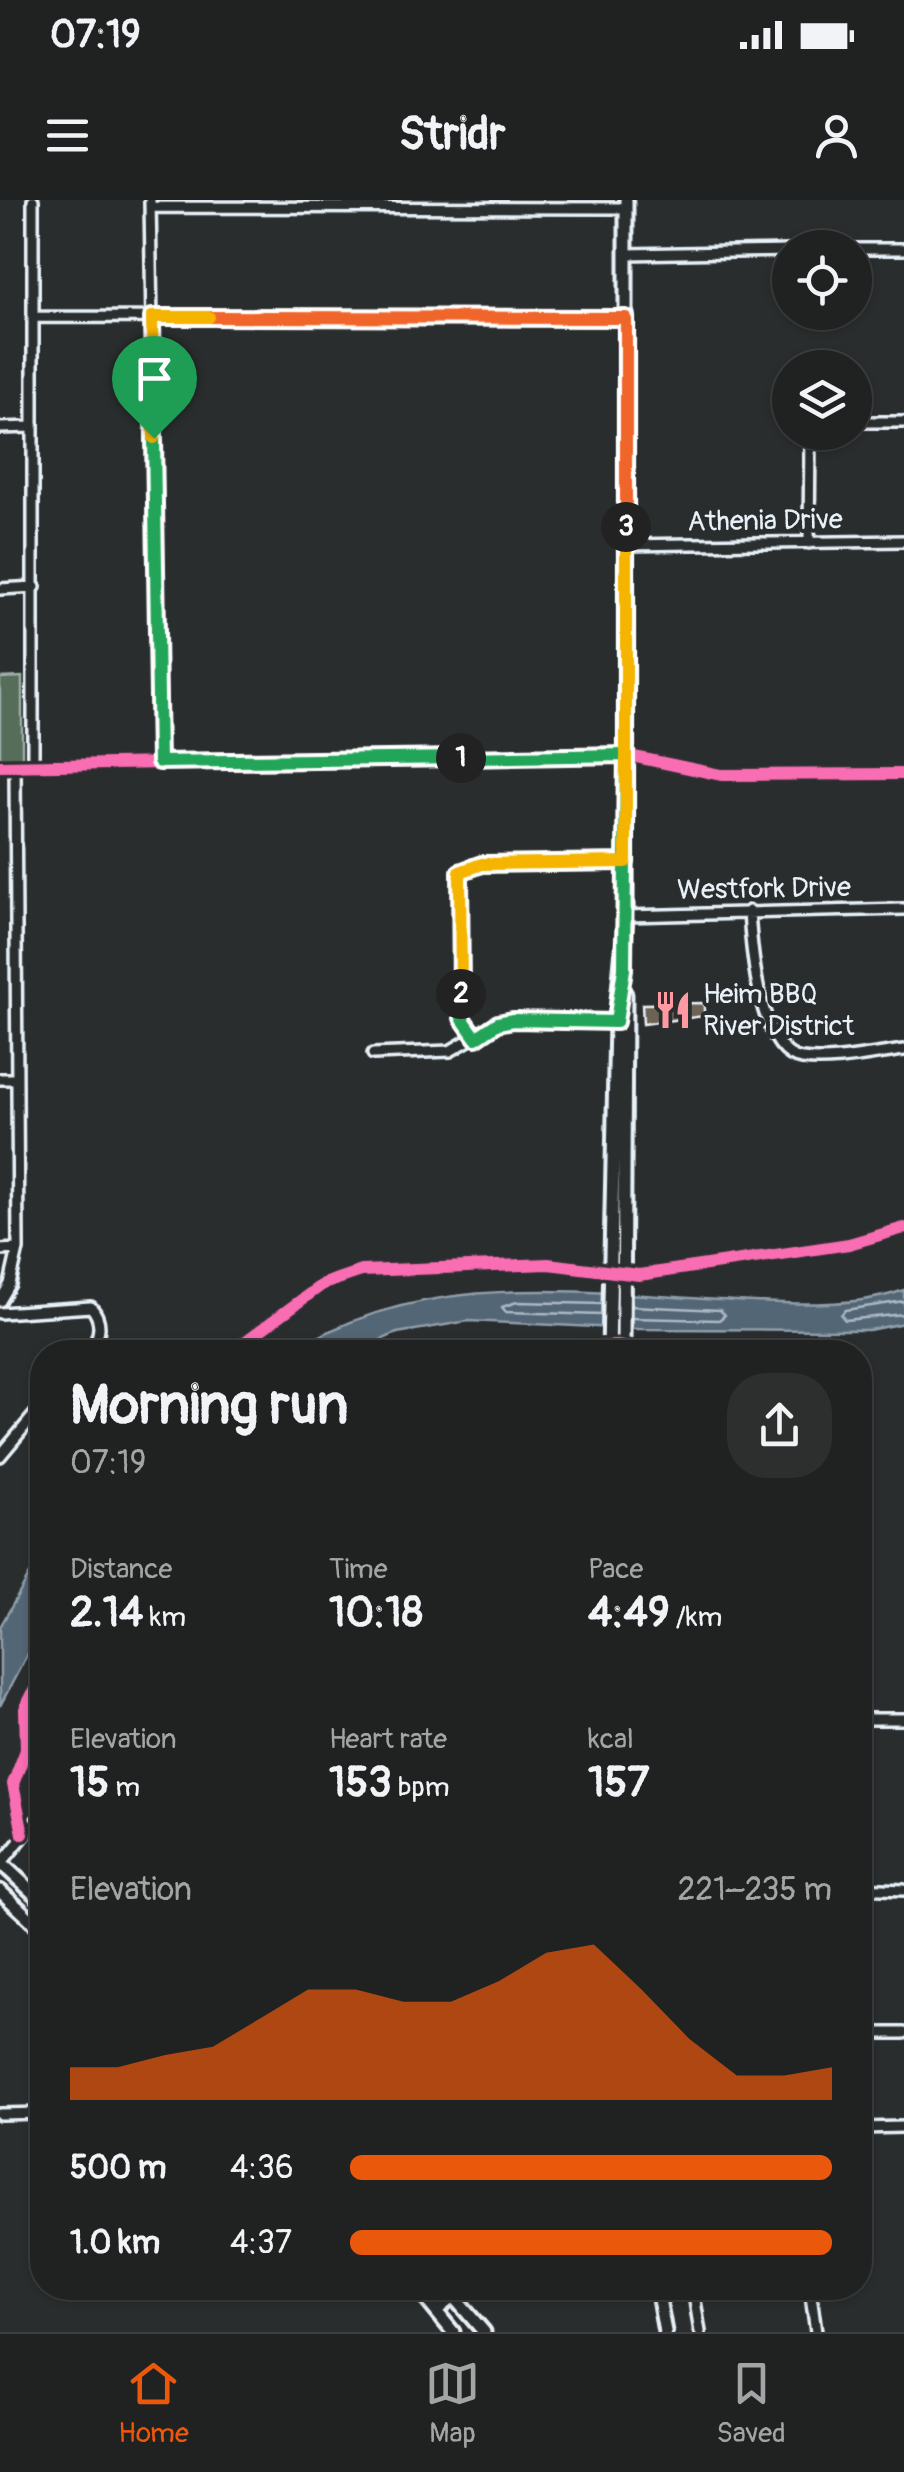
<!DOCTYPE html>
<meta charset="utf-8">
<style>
:root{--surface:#202222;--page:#2d2f2f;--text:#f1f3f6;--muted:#a2a4a5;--line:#3d3f40;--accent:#ea580c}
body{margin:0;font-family:Pangolin,sans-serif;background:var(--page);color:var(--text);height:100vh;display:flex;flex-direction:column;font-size:38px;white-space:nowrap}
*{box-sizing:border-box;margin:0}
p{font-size:32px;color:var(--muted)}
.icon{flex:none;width:55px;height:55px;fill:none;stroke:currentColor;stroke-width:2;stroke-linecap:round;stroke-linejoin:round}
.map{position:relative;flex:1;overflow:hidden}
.sheet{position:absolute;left:30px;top:1140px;width:842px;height:960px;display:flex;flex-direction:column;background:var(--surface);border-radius:40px;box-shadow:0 2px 8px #0004,0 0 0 2px var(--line)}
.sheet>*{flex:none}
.controls{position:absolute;left:772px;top:30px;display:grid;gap:20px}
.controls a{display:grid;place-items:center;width:100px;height:100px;border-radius:50%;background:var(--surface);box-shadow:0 2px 8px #0004,0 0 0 2px var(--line);font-size:50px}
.pin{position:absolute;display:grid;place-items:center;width:85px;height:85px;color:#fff;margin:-102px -42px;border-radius:50% 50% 50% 0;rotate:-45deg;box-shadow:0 0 10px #0007}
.pin .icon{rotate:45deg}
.km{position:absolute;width:50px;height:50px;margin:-25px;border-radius:50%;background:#222;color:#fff;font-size:28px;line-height:50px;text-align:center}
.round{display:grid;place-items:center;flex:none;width:105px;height:105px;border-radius:40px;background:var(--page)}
.overview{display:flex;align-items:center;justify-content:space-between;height:170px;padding:0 40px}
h1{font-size:55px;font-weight:700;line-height:75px}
.stats{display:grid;grid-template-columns:repeat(3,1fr);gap:15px;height:170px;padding:10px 40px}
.stats div{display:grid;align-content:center}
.stats b{font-size:42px;font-weight:700}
.stats small{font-size:28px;font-weight:400}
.stats p{font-size:28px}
.chart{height:280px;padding:20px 40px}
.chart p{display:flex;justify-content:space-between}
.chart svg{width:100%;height:180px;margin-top:10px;fill:var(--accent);opacity:.7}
ul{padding:0 40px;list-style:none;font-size:32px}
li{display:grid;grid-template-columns:160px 120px 1fr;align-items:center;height:75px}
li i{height:25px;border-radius:12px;background:var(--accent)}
.status{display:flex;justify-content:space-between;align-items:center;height:70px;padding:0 50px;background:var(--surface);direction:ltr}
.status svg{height:28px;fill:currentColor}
header{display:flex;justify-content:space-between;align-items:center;height:130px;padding:0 40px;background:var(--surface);font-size:45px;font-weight:700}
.tabs{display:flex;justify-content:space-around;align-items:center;height:140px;border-top:2px solid var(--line);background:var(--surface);font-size:28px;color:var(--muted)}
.tabs a{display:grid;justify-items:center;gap:5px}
.tabs .active{color:var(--accent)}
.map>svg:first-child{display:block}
.green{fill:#566d5a;stroke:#9fafa9;stroke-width:2.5}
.water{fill:#536676;stroke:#8f9eaa;stroke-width:2.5}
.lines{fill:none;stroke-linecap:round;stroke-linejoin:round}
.shore{stroke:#acb9c4;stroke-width:2.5}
.building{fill:#6d6454;stroke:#e8f1f8;stroke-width:2.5}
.minor-casing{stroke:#e8f1f8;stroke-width:16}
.major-casing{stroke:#e8f1f8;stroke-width:19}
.minor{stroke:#2a2d2e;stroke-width:9}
.major{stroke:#2a2d2e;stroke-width:11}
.cycleway-casing{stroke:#2a2d2e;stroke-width:19}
.cycleway{stroke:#f96db3;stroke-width:12}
.split-1-casing{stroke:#fff;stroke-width:20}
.split-2-casing{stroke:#fff;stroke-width:20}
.split-3-casing{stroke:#fff;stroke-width:20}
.split-4-casing{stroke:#fff;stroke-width:20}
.split-5-casing{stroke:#fff;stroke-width:20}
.split-1{stroke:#22a559;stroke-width:12}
.split-2{stroke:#22a559;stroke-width:12}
.split-3{stroke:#f5b400;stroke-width:12}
.split-4{stroke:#f0652b;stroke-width:12}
.split-5{stroke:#f5b400;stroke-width:12}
.labels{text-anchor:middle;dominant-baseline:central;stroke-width:8;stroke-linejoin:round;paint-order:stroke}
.street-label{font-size:28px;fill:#e8f1f8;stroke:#2a2d2e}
.poi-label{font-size:28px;fill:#e8f1f8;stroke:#2a2d2e;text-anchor:start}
</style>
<div class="status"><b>07:19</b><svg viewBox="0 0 49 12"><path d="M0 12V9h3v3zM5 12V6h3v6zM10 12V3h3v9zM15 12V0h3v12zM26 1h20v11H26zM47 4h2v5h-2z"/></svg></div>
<header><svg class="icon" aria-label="menu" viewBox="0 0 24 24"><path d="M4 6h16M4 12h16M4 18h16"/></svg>Stridr<svg class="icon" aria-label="person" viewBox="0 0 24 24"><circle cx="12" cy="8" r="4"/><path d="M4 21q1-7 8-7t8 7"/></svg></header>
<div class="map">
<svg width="904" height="2132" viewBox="0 0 904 2132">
<rect width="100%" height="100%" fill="#2a2d2e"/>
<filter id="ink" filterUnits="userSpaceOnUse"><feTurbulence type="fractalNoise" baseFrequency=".01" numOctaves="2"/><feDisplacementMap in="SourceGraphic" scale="20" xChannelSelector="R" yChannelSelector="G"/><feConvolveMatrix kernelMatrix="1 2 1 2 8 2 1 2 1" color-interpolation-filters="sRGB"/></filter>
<g filter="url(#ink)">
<path class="green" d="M 22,477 L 22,560 L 0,561 L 0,478 Z"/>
<path class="water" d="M 904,1090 L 904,1123 L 869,1130 L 637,1129 L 469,1121 L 397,1133 L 353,1152 L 292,1152 C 425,1067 587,1093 737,1101 C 790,1104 854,1108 904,1090 Z
M 42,1353 L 42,1426 L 0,1506 L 0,1427 Z"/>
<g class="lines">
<path class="shore" d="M 904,1101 L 845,1110 L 841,1115 L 845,1120 L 904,1114
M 602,1115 L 506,1112 L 502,1107 L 517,1102 L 602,1104
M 631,1118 L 719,1120 L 725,1115 L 720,1110 L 631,1106"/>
</g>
<path class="building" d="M 704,803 L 704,816 L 643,824 L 642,804 Z"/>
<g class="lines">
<g class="minor-casing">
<path id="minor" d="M 150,0 L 159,562
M 150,7 L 626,8
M 855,49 L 904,49
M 626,54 L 790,51
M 34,117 L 626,118
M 855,222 L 904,222
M 0,228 L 33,227
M 809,343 L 810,232
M 626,345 L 904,341
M 0,389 L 35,387
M 33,565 L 33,0
M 0,566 L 626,555 L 721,575 L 904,574
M 749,711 C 751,745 759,854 802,859 C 834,863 872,854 904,850
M 626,716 L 904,709
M 475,838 L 462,819 L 460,672 L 482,664 L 626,663
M 373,854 L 450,851 L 498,823 L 513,820 L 616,822
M 0,879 L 16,879
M 0,1050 L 18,1049
M 0,1101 L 10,1084 L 18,1049 L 15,566
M 0,1113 L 91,1107 C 104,1122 99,1136 91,1152
M 0,1256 L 42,1206
M 860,1519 L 904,1519
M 0,1665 L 42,1614
M 860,1688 L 904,1690
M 860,1833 L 904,1833
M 0,1914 L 42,1913
M 860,1928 L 904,1927
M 693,2088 L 700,2132
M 810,2088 L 816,2132
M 437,2111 L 465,2088"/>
</g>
<g class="major-casing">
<path id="major" d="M 609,1152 L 616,822 L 626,716 L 626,0
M 623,1152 L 625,794
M 0,1662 L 42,1701
M 0,1691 L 42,1730
M 417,2088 L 453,2132
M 446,2088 L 484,2132
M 657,2088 L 665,2132"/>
</g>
<use href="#minor" class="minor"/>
<use href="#major" class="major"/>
<g class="cycleway-casing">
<path id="cycleway" d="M 0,566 L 626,555 L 721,575 L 904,574
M 231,1152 L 323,1084 L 361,1071 L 548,1064 L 639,1075 L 849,1044 L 904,1028
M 466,1152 L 617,1146 L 650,1152
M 23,1634 L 13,1584 L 26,1550 L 25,1509 L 42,1475"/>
</g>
<use href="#cycleway" class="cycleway"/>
</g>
</g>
<g class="lines" filter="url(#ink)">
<g class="split-1-casing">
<path id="split-1" d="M 154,238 L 159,562 L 461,558"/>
</g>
<g class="split-2-casing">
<path id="split-2" d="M 461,558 L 626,555 L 624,769 L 616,822 L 513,820 L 498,823 L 476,838 L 462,818 L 461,794"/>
</g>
<g class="split-3-casing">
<path id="split-3" d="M 461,794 L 460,672 L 482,664 L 626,662 L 626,327"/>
</g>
<g class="split-4-casing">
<path id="split-4" d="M 209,117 L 626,118 L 626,327"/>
</g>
<g class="split-5-casing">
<path id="split-5" d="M 154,238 L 152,117 L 209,117"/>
</g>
<use href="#split-1" class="split-1"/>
<use href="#split-2" class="split-2"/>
<use href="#split-3" class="split-3"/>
<use href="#split-4" class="split-4"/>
<use href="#split-5" class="split-5"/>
</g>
<defs>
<g id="restaurant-bare" transform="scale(3)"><path d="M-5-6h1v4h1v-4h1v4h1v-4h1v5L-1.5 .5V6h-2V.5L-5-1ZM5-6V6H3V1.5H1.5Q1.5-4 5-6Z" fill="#ff9aa2" stroke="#2a2d2e" stroke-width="2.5" paint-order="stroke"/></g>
</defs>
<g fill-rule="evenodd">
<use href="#restaurant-bare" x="673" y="810"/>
</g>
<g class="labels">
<g class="street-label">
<text transform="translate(765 321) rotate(-1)">Athenia Drive</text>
<text transform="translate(764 689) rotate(-1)">Westfork Drive</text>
</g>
<g class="poi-label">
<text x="703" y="794">Heim BBQ<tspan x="703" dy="32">River District</tspan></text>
</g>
</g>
</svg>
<div class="controls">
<a><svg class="icon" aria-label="locate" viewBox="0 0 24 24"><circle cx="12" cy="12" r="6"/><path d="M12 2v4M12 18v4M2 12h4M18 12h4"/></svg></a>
<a><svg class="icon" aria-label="layers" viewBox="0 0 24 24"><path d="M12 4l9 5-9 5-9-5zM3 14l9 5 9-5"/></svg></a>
</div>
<div class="pin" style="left:154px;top:238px;background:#1e9e55"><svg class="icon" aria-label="arrive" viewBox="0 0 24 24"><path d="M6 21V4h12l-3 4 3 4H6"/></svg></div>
<b class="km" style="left:461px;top:558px">1</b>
<b class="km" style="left:461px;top:794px">2</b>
<b class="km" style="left:626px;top:327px">3</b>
<section class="sheet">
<div class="overview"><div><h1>Morning run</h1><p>07:19</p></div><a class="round"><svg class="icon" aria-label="share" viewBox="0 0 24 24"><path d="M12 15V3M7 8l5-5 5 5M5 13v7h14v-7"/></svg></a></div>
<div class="stats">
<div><p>Distance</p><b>2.14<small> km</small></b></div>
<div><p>Time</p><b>10:18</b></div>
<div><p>Pace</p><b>4:49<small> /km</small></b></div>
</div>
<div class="stats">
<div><p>Elevation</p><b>15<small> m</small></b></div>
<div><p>Heart rate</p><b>153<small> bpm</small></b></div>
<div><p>kcal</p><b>157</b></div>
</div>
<div class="chart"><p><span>Elevation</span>221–235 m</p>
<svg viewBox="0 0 160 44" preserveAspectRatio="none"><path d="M0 44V36L10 36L20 33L30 31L40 24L50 17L60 17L70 20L80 20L90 15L100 8L110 6L120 17L130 29L140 38L150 38L160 36V44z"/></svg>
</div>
<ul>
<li><b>500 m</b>4:36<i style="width:100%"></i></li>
<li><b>1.0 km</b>4:37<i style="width:100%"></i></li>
</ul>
</section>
</div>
<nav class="tabs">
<a class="active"><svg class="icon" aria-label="home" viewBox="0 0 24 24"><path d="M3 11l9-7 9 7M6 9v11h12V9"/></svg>Home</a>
<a><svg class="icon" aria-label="map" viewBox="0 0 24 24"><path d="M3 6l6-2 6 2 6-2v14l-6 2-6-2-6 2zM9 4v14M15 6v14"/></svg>Map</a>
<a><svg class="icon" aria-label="saved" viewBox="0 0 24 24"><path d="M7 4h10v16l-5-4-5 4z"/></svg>Saved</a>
</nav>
